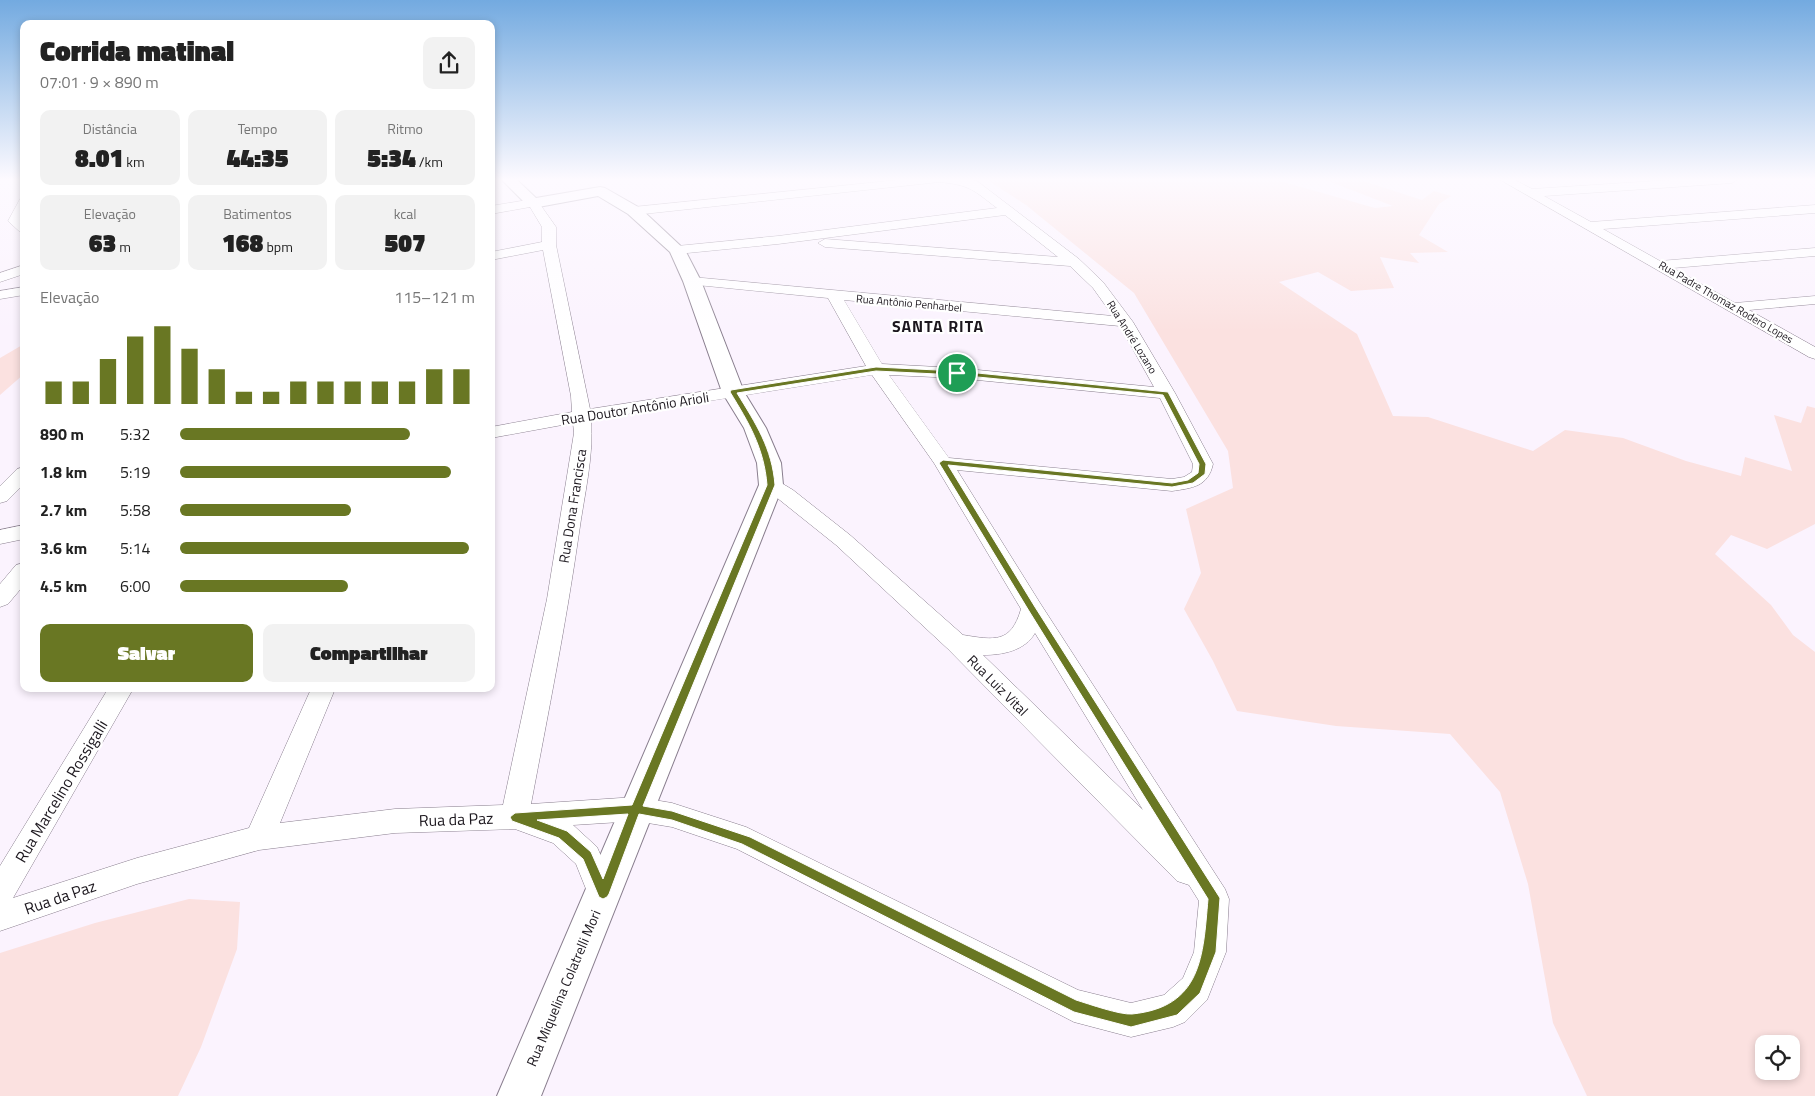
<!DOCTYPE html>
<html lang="pt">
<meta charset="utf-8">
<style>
:root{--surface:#fff;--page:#f2f2f2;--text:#222;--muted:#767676;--accent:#697723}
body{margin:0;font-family:"Titillium Web",sans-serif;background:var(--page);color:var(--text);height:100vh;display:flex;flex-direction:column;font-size:19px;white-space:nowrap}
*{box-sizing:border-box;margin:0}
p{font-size:16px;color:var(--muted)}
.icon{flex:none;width:28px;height:28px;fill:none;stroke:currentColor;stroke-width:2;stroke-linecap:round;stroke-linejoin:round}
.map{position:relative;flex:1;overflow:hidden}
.drawer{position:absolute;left:20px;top:20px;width:475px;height:672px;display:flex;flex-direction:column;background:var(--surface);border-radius:10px;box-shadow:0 2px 8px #0003}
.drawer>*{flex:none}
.fabs{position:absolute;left:1755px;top:1035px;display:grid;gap:10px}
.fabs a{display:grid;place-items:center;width:45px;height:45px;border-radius:10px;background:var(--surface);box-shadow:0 2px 8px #0003;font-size:25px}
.pin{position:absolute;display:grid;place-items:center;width:42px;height:42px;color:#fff;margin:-21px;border:2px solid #fff;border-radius:50%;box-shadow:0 1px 5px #0007}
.round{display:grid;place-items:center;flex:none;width:52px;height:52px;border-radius:10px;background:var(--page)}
.overview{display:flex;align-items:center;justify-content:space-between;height:85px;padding:0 20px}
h1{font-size:28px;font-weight:800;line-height:38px}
.figures{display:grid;grid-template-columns:repeat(3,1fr);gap:8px;height:85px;padding:5px 20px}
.figures div{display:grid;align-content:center;border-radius:10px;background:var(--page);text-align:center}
.figures b{font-size:25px;font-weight:800}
.figures small{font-size:14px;font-weight:400}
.figures p{font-size:14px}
.chart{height:140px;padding:10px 20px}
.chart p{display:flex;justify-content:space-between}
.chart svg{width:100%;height:90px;margin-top:5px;stroke:var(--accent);stroke-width:6}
.primary-button{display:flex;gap:10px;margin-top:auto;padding:10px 20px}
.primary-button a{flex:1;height:58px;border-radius:10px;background:var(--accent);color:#fff;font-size:20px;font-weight:800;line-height:58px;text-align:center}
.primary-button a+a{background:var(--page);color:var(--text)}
ul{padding:0 20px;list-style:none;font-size:16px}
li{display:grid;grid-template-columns:80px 60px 1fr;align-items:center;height:38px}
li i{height:12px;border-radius:6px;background:var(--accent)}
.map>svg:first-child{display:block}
.green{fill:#fbe1e0;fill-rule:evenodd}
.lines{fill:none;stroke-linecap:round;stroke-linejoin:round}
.minor-casing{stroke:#897e8e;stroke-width:1}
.tertiary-casing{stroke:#897e8e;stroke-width:2}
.minor{fill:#fff;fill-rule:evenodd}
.tertiary{fill:#fff;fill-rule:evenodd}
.route{fill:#697723;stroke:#fff;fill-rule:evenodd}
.labels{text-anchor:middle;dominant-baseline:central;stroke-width:4.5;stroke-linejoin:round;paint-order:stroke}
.far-street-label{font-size:11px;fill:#1c171e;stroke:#fff}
.street-label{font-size:14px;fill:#1c171e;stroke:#fff}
.far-district-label{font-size:16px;font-weight:bold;letter-spacing:1px;fill:#1c171e;stroke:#fff}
.near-street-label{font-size:16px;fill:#1c171e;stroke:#fff}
</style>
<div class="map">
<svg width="1815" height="1096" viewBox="0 0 1815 1096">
<rect width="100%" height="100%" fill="#fbf3fe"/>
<path class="green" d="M 986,179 L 1273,179 L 1375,208 L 1393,206 L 1323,179 L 1357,179 L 1422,200 L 1434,191 L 1451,196 L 1439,204 L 1419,235 L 1448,252 L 1410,253 L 1419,263 L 1380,257 L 1394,288 L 1351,291 L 1318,272 L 1279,282 L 1357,334 L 1393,416 L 1428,417 L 1533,451 L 1565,430 L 1623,438 L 1686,461 L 1741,476 L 1745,457 L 1792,471 L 1774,415 L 1801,423 L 1807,406 L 1815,408 L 1815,524 L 1767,549 L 1731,535 L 1715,554 L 1771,605 L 1793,635 L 1815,652 L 1815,1096 L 1587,1096 L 1553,1023 L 1528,884 L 1500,792 L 1450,734 L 1336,726 L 1237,711 L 1213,661 L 1184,609 L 1201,573 L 1186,509 L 1233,488 L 1228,451 L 1134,293 L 1026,205 ZM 1764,1044 L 1791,1044 L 1791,1071 L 1764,1071 Z
M 24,344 L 24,374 L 0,395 L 0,358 Z
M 189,899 L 240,902 L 237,949 L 201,1047 L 178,1096 L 0,1096 L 0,953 L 95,923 Z"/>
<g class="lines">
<g class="minor-casing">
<path id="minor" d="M 908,179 L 965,179 L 977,181 L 1079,259 L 1103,282 L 1133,322 L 1175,393 L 1213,464 C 1208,487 1192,488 1172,491 L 957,470 L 1040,603 L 1225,889 L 1229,899 L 1226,952 L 1207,1000 L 1185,1022 L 1173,1027 L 1131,1037 L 1074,1022 L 737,849 L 672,827 L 636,821 L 573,825 L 597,847 L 618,894 L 614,904 L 603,908 L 592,904 L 576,864 L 553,843 L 515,829 L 395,833 L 259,850 L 137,884 L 0,931 L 0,866 L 108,689 L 133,689 L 13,898 L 137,858 L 249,828 L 311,689 L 335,689 L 280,823 L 395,809 L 503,805 L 547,599 L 574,433 L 573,423 L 491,438 L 491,427 L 572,412 L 571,396 L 543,250 L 491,260 L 491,252 L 542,242 L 542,227 L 530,207 L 491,214 L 491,206 L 533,199 L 537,200 L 556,227 L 556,245 L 590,409 L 866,366 L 828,298 L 687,284 L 685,281 L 687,278 L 692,277 L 1113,316 L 1093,288 L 1070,266 L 825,247 L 818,243 L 825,239 L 1058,257 L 1005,215 L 778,244 L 677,254 L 670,250 L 677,246 L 778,236 L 997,208 C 973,190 971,185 939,182 L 634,215 L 628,211 L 634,207 ZM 844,300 L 1120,326 L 1154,387 L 957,368 L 882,364 ZM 872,375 L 934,463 L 1021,609 C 1011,644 994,640 963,635 L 850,535 L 793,490 L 778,481 L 771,479 L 764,481 L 761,485 L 836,545 L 948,649 L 1177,881 L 1189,885 L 1199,901 L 1194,952 L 1183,978 L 1164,995 L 1131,1003 L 1078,990 L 746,827 L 672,803 L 636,797 L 531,804 C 548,714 566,624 579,533 C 584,496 594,457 591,420 ZM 889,375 L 957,378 L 1160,398 L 1193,464 L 1192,472 L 1184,477 L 1172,479 L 949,458 ZM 1035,633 L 1143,810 L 983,655 C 1002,655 1025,651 1035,633 Z
M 1499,179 L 1513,179 L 1532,189 L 1686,179 L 1738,179 L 1732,183 L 1544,196 L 1591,222 L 1815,205 L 1815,213 L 1603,229 L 1660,261 L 1815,248 L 1815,256 L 1673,268 L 1735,303 L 1815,296 L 1815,304 L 1749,310 L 1815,347 L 1815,359 L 1809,357 Z
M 24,198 L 24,215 L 21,220 L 24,222 L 24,232 L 19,231 L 8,221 L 20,199 Z
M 24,265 L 24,274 L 0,282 L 0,273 Z
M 24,287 L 24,295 L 0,299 L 0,291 Z
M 24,467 L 24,484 L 7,501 L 0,503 L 0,486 L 17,469 Z
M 24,525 L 24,539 L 0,544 L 0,530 Z
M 24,563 L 24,585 L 8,604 L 0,607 L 0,584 L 16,565 Z"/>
</g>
<g class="tertiary-casing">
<path id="tertiary" d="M 501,179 L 516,179 L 536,198 L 600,187 L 605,188 L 640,208 L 685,250 L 701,281 L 744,392 L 766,428 L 781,463 L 783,485 L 541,1096 L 497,1096 L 759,485 L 757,463 L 744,428 L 722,392 L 683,281 L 670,252 L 628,214 L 598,196 L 533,208 L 528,206 Z"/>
</g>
<use href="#minor" class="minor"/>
<use href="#tertiary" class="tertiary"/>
</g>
<linearGradient id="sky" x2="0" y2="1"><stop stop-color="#73aae0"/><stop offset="0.54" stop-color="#fdfaff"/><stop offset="1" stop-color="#fdfaff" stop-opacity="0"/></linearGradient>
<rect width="1815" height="332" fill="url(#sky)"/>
<path class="route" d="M 876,367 L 957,371 L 1168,392 L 1206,464 L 1205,474 L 1193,483 L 1172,487 L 948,465 L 1035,607 L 1220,898 L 1216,952 L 1200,993 L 1177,1015 L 1131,1027 L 1074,1012 L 742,844 L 672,820 L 639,814 L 609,894 L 607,897 L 603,899 L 599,897 L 583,859 L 559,838 L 512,821 L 510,817 L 515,813 L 632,805 L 767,485 C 764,448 749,423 730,392 L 731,390 ZM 876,371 L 957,375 L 1163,395 L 1199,464 L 1198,473 L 1188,480 L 1172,483 L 943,460 L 939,463 L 1029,611 L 1208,899 C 1203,956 1202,1007 1132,1014 C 1120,1015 1089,1004 1076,1000 L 750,837 L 672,811 L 643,806 L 775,485 C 772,448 756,424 737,393 ZM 628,814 L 603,879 L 591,852 L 567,831 L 537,820 Z"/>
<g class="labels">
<g class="far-street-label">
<text transform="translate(1726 302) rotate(30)">Rua Padre Thomaz Rodero Lopes</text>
<text transform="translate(909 303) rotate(5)">Rua Antônio Penharbel</text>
<text transform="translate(1132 337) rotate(58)">Rua André Lozano</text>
</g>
<g class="street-label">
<text transform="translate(635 408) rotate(-9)">Rua Doutor Antônio Arioli</text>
<text transform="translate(572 506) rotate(-81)">Rua Dona Francisca</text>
<text transform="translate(998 685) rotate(45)">Rua Luiz Vital</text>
<text transform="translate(563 988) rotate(-67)">Rua Miquelina Colatrelli Mori</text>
</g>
<g class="far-district-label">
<text x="938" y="326">SANTA RITA</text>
</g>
<g class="near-street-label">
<text transform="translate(61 791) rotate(-59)">Rua Marcelino Rossigalli</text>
<text transform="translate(456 819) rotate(-2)">Rua da Paz</text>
<text transform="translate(60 897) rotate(-19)">Rua da Paz</text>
</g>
</g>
</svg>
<div class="fabs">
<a><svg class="icon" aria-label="locate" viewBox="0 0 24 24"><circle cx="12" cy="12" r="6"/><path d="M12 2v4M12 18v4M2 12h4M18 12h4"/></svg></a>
</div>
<div class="pin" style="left:957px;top:373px;background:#1e9e55"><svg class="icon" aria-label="arrive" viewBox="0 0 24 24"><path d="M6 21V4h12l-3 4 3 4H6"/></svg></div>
<section class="drawer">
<div class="overview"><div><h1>Corrida matinal</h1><p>07:01 · 9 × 890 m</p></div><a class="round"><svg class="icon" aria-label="share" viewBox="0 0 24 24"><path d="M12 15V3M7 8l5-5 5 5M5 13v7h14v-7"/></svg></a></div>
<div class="figures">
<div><p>Distância</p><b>8.01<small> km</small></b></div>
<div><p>Tempo</p><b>44:35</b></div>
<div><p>Ritmo</p><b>5:34<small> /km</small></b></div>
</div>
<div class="figures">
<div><p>Elevação</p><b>63<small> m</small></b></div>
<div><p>Batimentos</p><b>168<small> bpm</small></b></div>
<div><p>kcal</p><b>507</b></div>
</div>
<div class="chart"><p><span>Elevação</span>115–121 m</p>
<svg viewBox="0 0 160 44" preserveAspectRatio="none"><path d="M5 44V33M15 44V33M25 44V22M35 44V11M45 44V6M55 44V17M65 44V27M75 44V38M85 44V38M95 44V33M105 44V33M115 44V33M125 44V33M135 44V33M145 44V27M155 44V27"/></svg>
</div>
<ul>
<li><b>890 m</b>5:32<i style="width:78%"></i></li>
<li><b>1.8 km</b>5:19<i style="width:92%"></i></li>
<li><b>2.7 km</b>5:58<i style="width:58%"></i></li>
<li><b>3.6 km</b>5:14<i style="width:98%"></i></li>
<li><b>4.5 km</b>6:00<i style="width:57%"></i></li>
</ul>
<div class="primary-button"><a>Salvar</a><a>Compartilhar</a></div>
</section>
</div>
